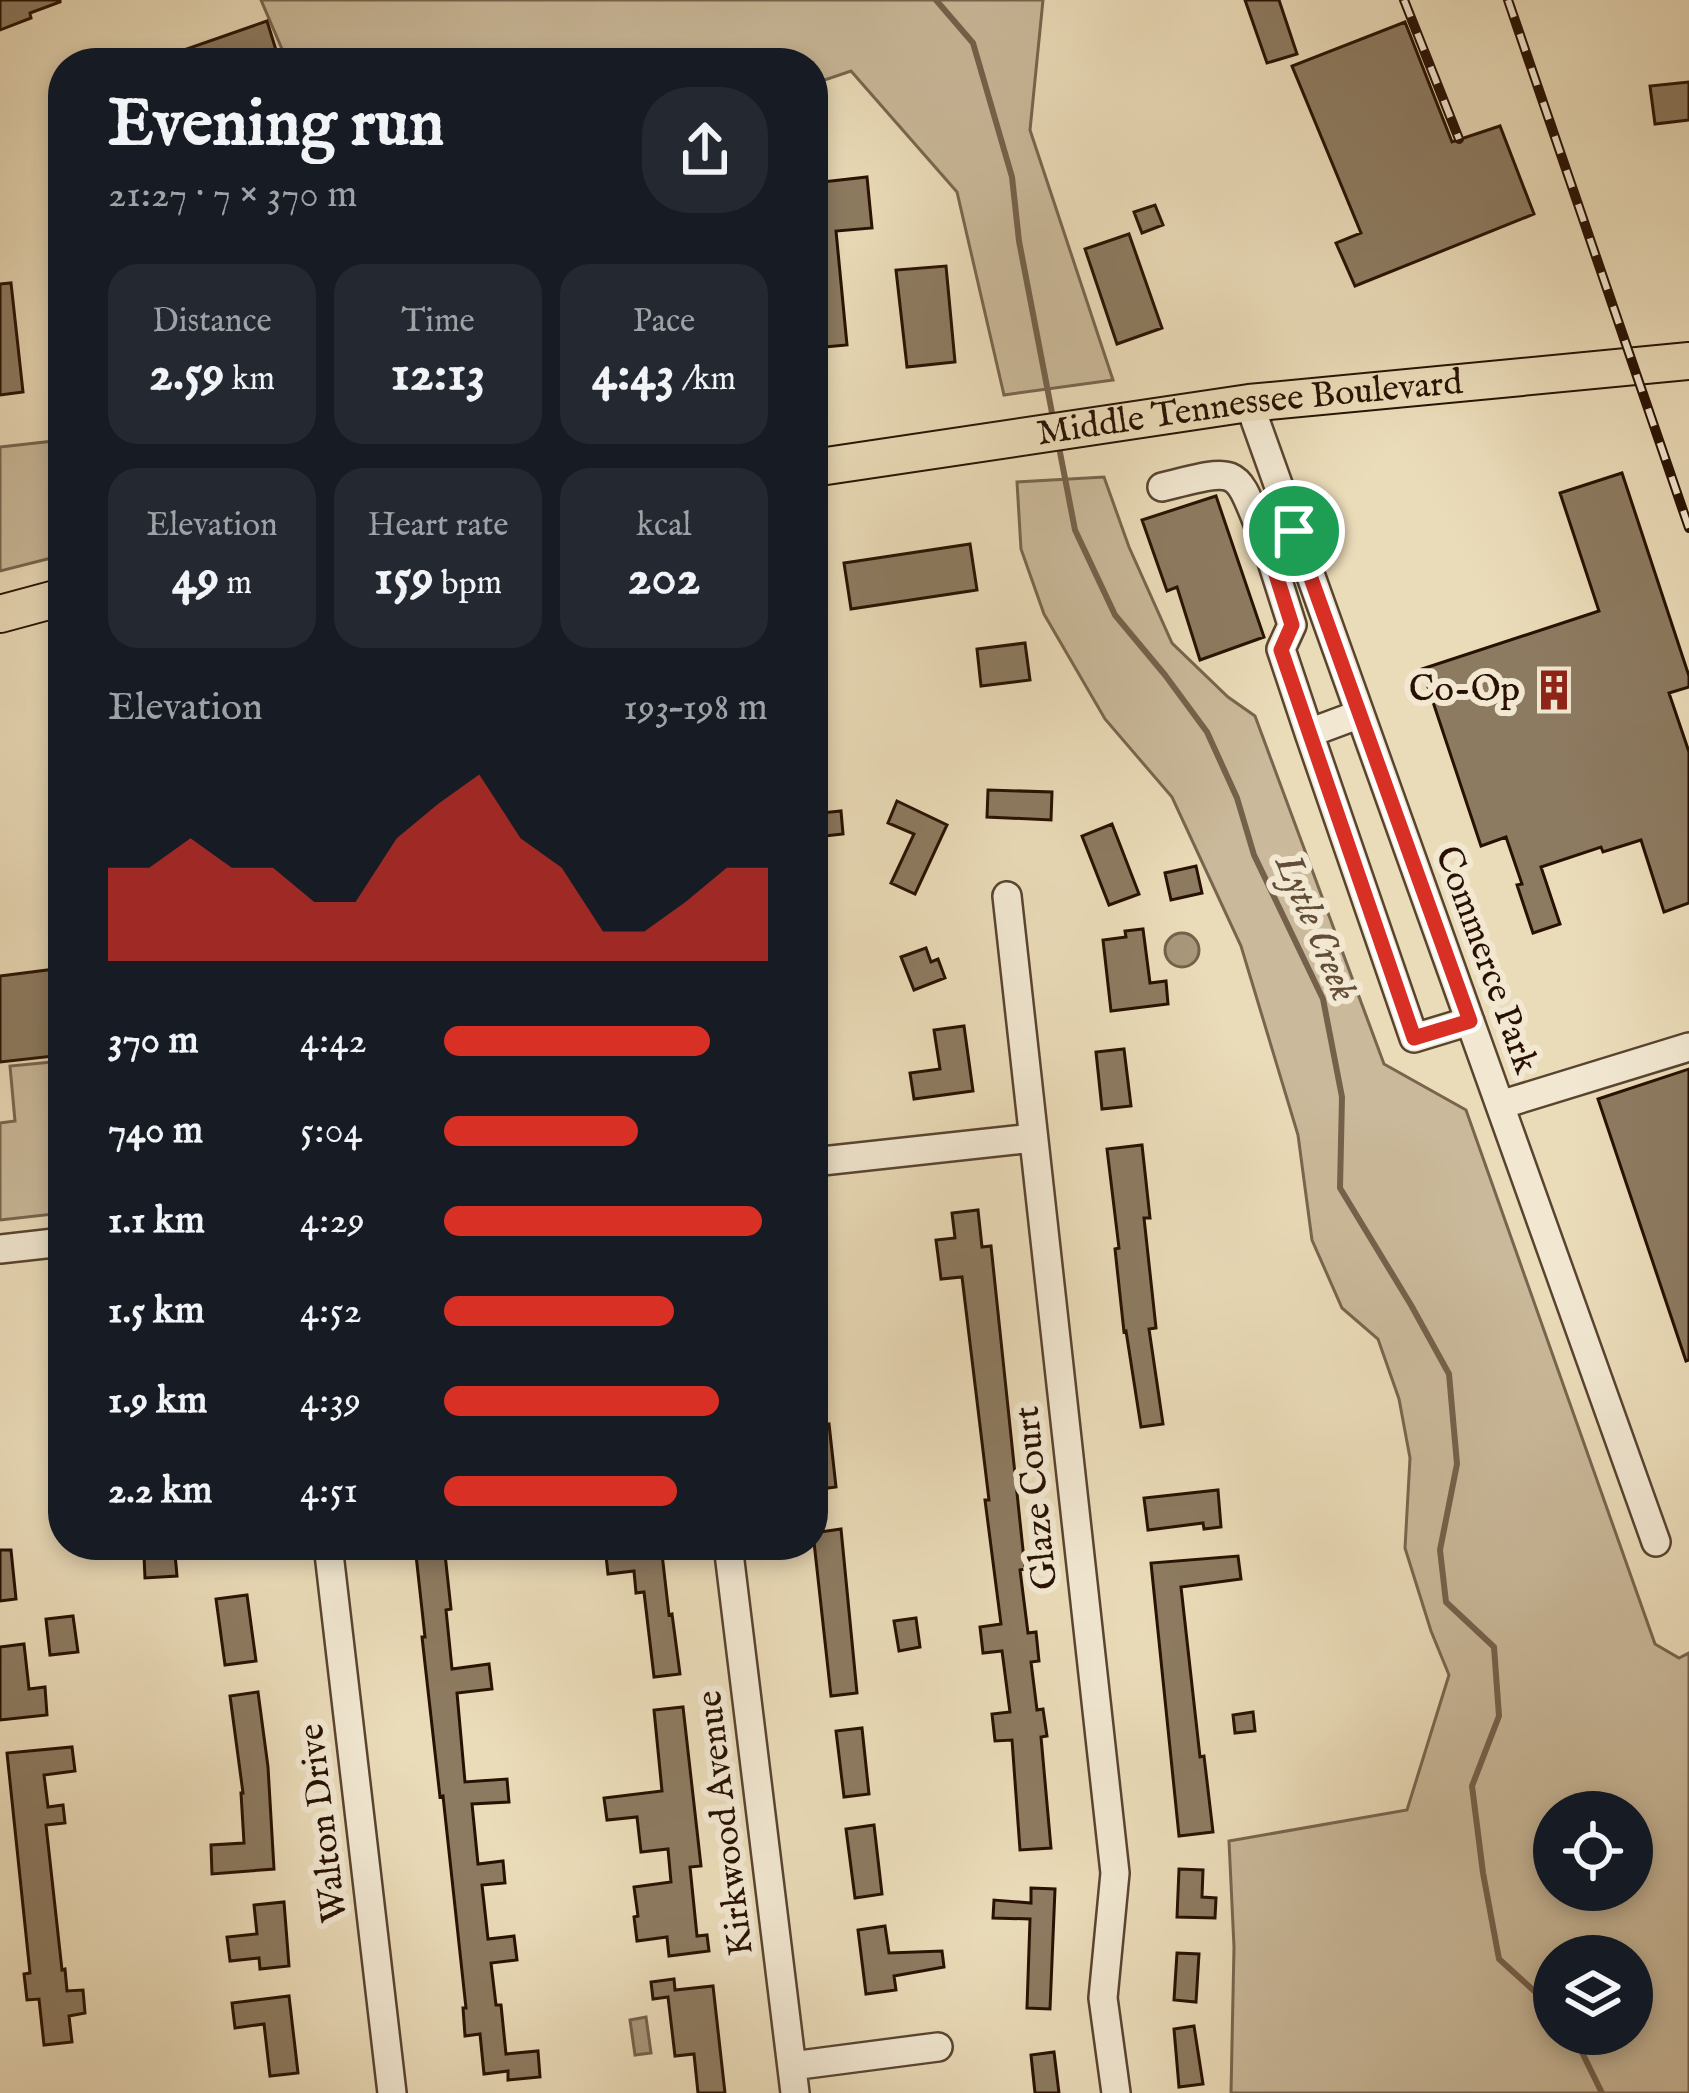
<!DOCTYPE html>
<meta charset="utf-8">
<style>
:root{--surface:#171b24;--page:#242831;--text:#f1f3f6;--muted:#9ea1a6;--accent:#d93025}
body{margin:0;font-family:"IM FELL English",serif;background:var(--page);color:var(--text);height:100vh;display:flex;flex-direction:column;font-size:45px;white-space:nowrap}
*{box-sizing:border-box;margin:0}
p{font-size:39px;color:var(--muted)}
.icon{flex:none;width:66px;height:66px;fill:none;stroke:currentColor;stroke-width:2;stroke-linecap:round;stroke-linejoin:round}
.map{position:relative;flex:1;overflow:hidden}
.details{position:absolute;left:48px;top:48px;width:780px;height:1512px;display:flex;flex-direction:column;background:var(--surface);border-radius:48px;box-shadow:0 6px 18px #0003}
.details>*{flex:none}
.controls{position:absolute;left:1533px;top:1791px;display:grid;gap:24px}
.controls a{display:grid;place-items:center;width:120px;height:120px;border-radius:50%;background:var(--surface);box-shadow:0 6px 18px #0003;font-size:60px}
.pin{position:absolute;display:grid;place-items:center;width:102px;height:102px;color:#fff;margin:-51px;border:6px solid #fff;border-radius:50%;box-shadow:0 3px 12px #0007}
.round{display:grid;place-items:center;flex:none;width:126px;height:126px;border-radius:48px;background:var(--page)}
.overview{display:flex;align-items:center;justify-content:space-between;height:204px;padding:0 60px}
h1{font-size:66px;font-weight:700;line-height:90px}
.figures{display:grid;grid-template-columns:repeat(3,1fr);gap:18px;height:204px;padding:12px 60px}
.figures div{display:grid;align-content:center;border-radius:30px;background:var(--page);text-align:center}
.figures b{font-size:51px;font-weight:700}
.figures small{font-size:33px;font-weight:400}
.figures p{font-size:33px}
.chart{height:336px;padding:24px 60px}
.chart p{display:flex;justify-content:space-between}
.chart svg{width:100%;height:216px;margin-top:12px;fill:var(--accent);opacity:.7}
ul{padding:0 60px;list-style:none;font-size:39px}
li{display:grid;grid-template-columns:192px 144px 1fr;align-items:center;height:90px}
li i{height:30px;border-radius:15px;background:var(--accent)}
.map>svg:first-child{display:block}
.green{fill:#cab99a;stroke:#79654e;stroke-width:3;fill-rule:evenodd}
.water{fill:#a9977b;stroke:#75614b;stroke-width:3}
.lines{fill:none;stroke-linecap:round;stroke-linejoin:round}
.stream{stroke:#75614b;stroke-width:6}
.building{fill:#8d7b61;stroke:#281102;stroke-width:3}
.minor-casing{stroke:#594430;stroke-width:32}
.major-casing{stroke:#281102;stroke-width:40}
.minor{stroke:#f2e8d2;stroke-width:27}
.major{stroke:#ebdcb9;stroke-width:36}
.rail-casing{stroke:#281102;stroke-width:10}
.rail{stroke:#f2e8d2;stroke-width:6;stroke-dasharray:18;stroke-linecap:butt}
.route-casing{stroke:#fff;stroke-width:24}
.route{stroke:#d93025;stroke-width:15}
.labels{text-anchor:middle;dominant-baseline:central;stroke-width:12;stroke-linejoin:round;paint-order:stroke}
.street-label{font-size:36px;fill:#281102;stroke:#f2e8d2}
.poi-label{font-size:36px;fill:#281102;stroke:#f2e8d2;text-anchor:end}
.water-label{font-size:39px;font-style:italic;fill:#624d38;stroke:#f2e8d2}
</style>
<div class="map">
<svg width="1689" height="2093" viewBox="0 0 1689 2093">
<rect width="100%" height="100%" fill="#ebdcb9"/>
<filter id="stains"><feTurbulence type="fractalNoise" baseFrequency=".00167" numOctaves="4"/><feColorMatrix values="0 0 0 0 .2 0 0 0 0 .09 0 0 0 0 .02 0 0 0 .5 -.17"/></filter>
<radialGradient id="worn" r=".72"><stop offset=".6" stop-color="#630" stop-opacity="0"/><stop offset="1" stop-color="#630" stop-opacity=".3"/></radialGradient>
<path class="green" d="M 261,0 L 1043,0 L 1030,130 L 1113,380 L 1004,395 L 957,192 L 851,71 L 813,84 L 813,63 L 288,63 Z
M 63,440 L 63,555 L 0,571 L 0,447 Z
M 1104,477 L 1129,547 L 1172,643 L 1228,697 L 1255,716 L 1384,1064 L 1466,1110 L 1655,1644 L 1679,1658 L 1689,1653 L 1689,2093 L 1231,2093 L 1234,1947 L 1229,1841 L 1407,1810 L 1449,1675 L 1431,1631 L 1405,1548 L 1410,1458 L 1399,1399 L 1378,1339 L 1342,1308 L 1312,1240 L 1298,1135 L 1241,946 L 1172,797 L 1105,719 L 1044,614 L 1021,549 L 1017,482 ZM 1554,1812 L 1632,1812 L 1632,1890 L 1554,1890 ZM 1554,1956 L 1632,1956 L 1632,2034 L 1554,2034 Z
M 63,1061 L 63,1213 L 0,1220 L 0,1123 L 15,1121 L 10,1066 Z"/>
<path class="water" d="M1165 950a17 17 0 1 1 34 0a17 17 0 1 1-34 0Z
M 646,2017 L 651,2053 L 635,2055 L 630,2020 Z"/>
<g class="lines">
<path class="stream" d="M 936,0 L 973,43 L 1012,177 L 1019,241 L 1053,418
M 1058,442 L 1075,530 L 1115,615 L 1165,675 L 1207,732 L 1237,798 L 1254,855 L 1323,999 L 1342,1097 L 1340,1188 L 1411,1305 L 1449,1374 L 1457,1464 L 1440,1550 L 1446,1602 L 1494,1647 L 1499,1716 L 1472,1786 L 1483,1873 L 1499,1959 L 1554,2009
M 1573,2034 L 1602,2093"/>
</g>
<path class="building" d="M 0,0 L 60,0 L 60,2 L 30,13 L 31,18 L 0,30 Z
M 1245,0 L 1279,0 L 1297,54 L 1267,63 Z
M 267,21 L 280,63 L 155,63 L 155,60 Z
M 1405,22 L 1452,142 L 1500,126 L 1534,214 L 1355,286 L 1336,243 L 1361,233 L 1292,66 Z
M 1689,82 L 1689,120 L 1655,124 L 1650,86 Z
M 867,177 L 872,228 L 836,231 L 847,345 L 813,348 L 813,183 Z
M 1155,205 L 1163,225 L 1142,233 L 1134,212 Z
M 1129,234 L 1162,328 L 1117,344 L 1085,249 Z
M 946,266 L 955,362 L 907,367 L 896,270 Z
M 11,283 L 23,392 L 0,395 L 0,284 Z
M 1622,473 L 1689,676 L 1689,687 L 1669,693 L 1689,752 L 1689,903 L 1664,912 L 1641,840 L 1603,852 L 1601,847 L 1541,867 L 1560,924 L 1533,933 L 1517,885 L 1522,884 L 1506,837 L 1481,846 L 1422,669 L 1599,611 L 1560,493 Z
M 1216,496 L 1264,637 L 1200,660 L 1177,587 L 1167,591 L 1142,520 Z
M 970,544 L 977,590 L 851,609 L 844,563 Z
M 1025,643 L 1030,680 L 981,686 L 977,649 Z
M 988,790 L 1052,792 L 1051,820 L 987,817 Z
M 897,801 L 947,825 L 915,894 L 891,883 L 914,834 L 888,823 Z
M 841,811 L 843,834 L 824,836 L 821,813 Z
M 1112,824 L 1139,894 L 1109,905 L 1082,836 Z
M 1196,866 L 1202,893 L 1171,900 L 1165,873 Z
M 1143,929 L 1150,983 L 1166,981 L 1168,1004 L 1111,1011 L 1103,940 L 1126,937 L 1125,931 Z
M 926,948 L 931,962 L 938,959 L 945,978 L 914,990 L 901,957 Z
M 63,968 L 63,1055 L 0,1062 L 0,976 Z
M 964,1026 L 973,1091 L 914,1099 L 910,1073 L 940,1069 L 934,1030 Z
M 1124,1049 L 1131,1106 L 1102,1109 L 1096,1052 Z
M 1689,1069 L 1689,1360 L 1686,1361 L 1598,1099 Z
M 1142,1145 L 1150,1218 L 1144,1218 L 1156,1328 L 1149,1329 L 1163,1424 L 1141,1427 L 1126,1331 L 1124,1332 L 1115,1249 L 1119,1248 L 1107,1149 Z
M 978,1210 L 982,1247 L 991,1246 L 1025,1569 L 1020,1570 L 1028,1633 L 1036,1632 L 1039,1661 L 1031,1662 L 1037,1710 L 1043,1709 L 1047,1736 L 1041,1737 L 1051,1848 L 1020,1850 L 1012,1740 L 995,1741 L 992,1714 L 1010,1712 L 1002,1651 L 983,1653 L 980,1627 L 1001,1624 L 985,1500 L 989,1500 L 962,1277 L 941,1279 L 936,1240 L 955,1238 L 952,1213 Z
M 829,1424 L 836,1487 L 813,1490 L 813,1426 Z
M 1218,1490 L 1221,1527 L 1204,1529 L 1203,1523 L 1148,1530 L 1144,1498 Z
M 841,1529 L 857,1693 L 831,1696 L 813,1533 Z
M 426,1545 L 444,1545 L 451,1609 L 446,1610 L 452,1669 L 489,1664 L 492,1689 L 457,1693 L 465,1782 L 507,1779 L 509,1802 L 472,1804 L 478,1864 L 503,1861 L 505,1883 L 482,1885 L 488,1939 L 514,1936 L 517,1960 L 491,1963 L 496,2005 L 501,2005 L 506,2054 L 538,2051 L 540,2077 L 508,2080 L 508,2071 L 484,2074 L 480,2034 L 465,2036 L 463,2008 L 466,2008 L 443,1796 L 440,1797 L 422,1637 L 425,1637 L 415,1546 Z
M 628,1545 L 661,1545 L 669,1615 L 672,1614 L 680,1674 L 654,1677 L 644,1592 L 636,1593 L 634,1571 L 608,1574 L 605,1547 Z
M 0,1550 L 11,1550 L 16,1599 L 0,1601 Z
M 175,1554 L 177,1576 L 145,1578 L 144,1556 Z
M 1238,1556 L 1241,1579 L 1181,1587 L 1200,1757 L 1204,1756 L 1213,1832 L 1179,1836 L 1151,1563 Z
M 247,1595 L 256,1661 L 225,1665 L 216,1599 Z
M 73,1616 L 78,1652 L 50,1655 L 46,1619 Z
M 916,1618 L 920,1647 L 899,1651 L 894,1621 Z
M 24,1644 L 29,1689 L 45,1687 L 47,1715 L 0,1720 L 0,1647 Z
M 258,1692 L 268,1767 L 274,1869 L 212,1874 L 211,1845 L 244,1843 L 241,1793 L 243,1793 L 230,1696 Z
M 683,1707 L 701,1866 L 690,1867 L 697,1936 L 707,1935 L 709,1951 L 669,1956 L 667,1937 L 637,1941 L 634,1917 L 638,1916 L 634,1887 L 671,1882 L 668,1849 L 641,1852 L 637,1817 L 607,1820 L 604,1798 L 662,1791 L 654,1710 Z
M 1253,1712 L 1255,1731 L 1235,1733 L 1233,1715 Z
M 862,1728 L 869,1794 L 844,1797 L 836,1731 Z
M 72,1747 L 75,1771 L 44,1775 L 48,1807 L 63,1805 L 65,1823 L 46,1825 L 62,1970 L 65,1969 L 67,1991 L 83,1990 L 85,2013 L 69,2016 L 72,2042 L 44,2045 L 39,1999 L 27,2000 L 24,1974 L 30,1973 L 7,1753 Z
M 874,1825 L 882,1894 L 855,1898 L 846,1829 Z
M 1179,1869 L 1203,1870 L 1202,1897 L 1216,1898 L 1215,1918 L 1177,1917 Z
M 1031,1888 L 1055,1889 L 1050,2009 L 1027,2008 L 1030,1919 L 993,1918 L 994,1900 L 1031,1903 Z
M 284,1902 L 289,1966 L 260,1969 L 259,1958 L 230,1961 L 227,1937 L 257,1934 L 254,1905 Z
M 885,1926 L 889,1953 L 942,1951 L 944,1967 L 894,1976 L 896,1990 L 866,1994 L 858,1930 Z
M 1177,1953 L 1199,1954 L 1196,2002 L 1174,2000 Z
M 674,1979 L 675,1990 L 713,1986 L 725,2093 L 698,2093 L 694,2054 L 675,2056 L 668,1997 L 653,1999 L 651,1982 Z
M 289,1996 L 298,2073 L 270,2076 L 264,2024 L 235,2028 L 232,2003 Z
M 1194,2026 L 1203,2084 L 1179,2087 L 1174,2029 Z
M 1054,2052 L 1059,2093 L 1035,2093 L 1031,2055 Z"/>
<g class="lines">
<g class="minor-casing">
<path id="minor" d="M 1249,403 L 1656,1542
M 1162,487 C 1245,466 1234,467 1266,543
M 1295,531 L 1266,543 L 1292,625 L 1281,649 L 1309,733
M 1360,714 L 1309,733 L 1414,1038 L 1470,1021
M 1007,896 L 1115,1873 L 1103,1998 L 1116,2093
M 1500,1105 L 1689,1047
M 813,1162 L 1033,1138
M 0,1249 L 63,1242
M 328,1545 L 392,2093
M 728,1545 L 795,2093
M 792,2066 L 938,2047"/>
</g>
<g class="major-casing">
<g id="major">
<path id="s1" d="M 813,468 L 1249,403 L 1689,361"/>
<path d="M 0,614 L 63,597"/>
</g>
</g>
<use href="#minor" class="minor"/>
<use href="#major" class="major"/>
<g class="rail-casing">
<path id="rail" d="M 1404,0 L 1459,139
M 1508,0 L 1689,528"/>
</g>
<use href="#rail" class="rail"/>
</g>
<g class="lines">
<g class="route-casing">
<path id="route" d="M 1294,531 L 1470,1021 L 1414,1038 L 1281,650 L 1292,625 L 1266,543 Z"/>
</g>
<use href="#route" class="route"/>
</g>
<defs>
<g id="building-bare" transform="scale(3.24)"><path d="M-4-6H4V6H1V3H-1V6H-4ZM-2.5-4.3h1.7v1.8h-1.7ZM.8-4.3h1.7v1.8H.8ZM-2.5-1h1.7V.8h-1.7ZM.8-1h1.7V.8H.8Z" fill="#8f2418" stroke="#f2e8d2" stroke-width="2.5" paint-order="stroke"/></g>
</defs>
<g fill-rule="evenodd">
<use href="#building-bare" x="1554" y="690"/>
</g>
<g class="labels">
<g class="street-label">
<text stroke="none"><textPath href="#s1" startOffset="441">Middle Tennessee Boulevard</textPath></text>
<text transform="translate(1486 960) rotate(70)">Commerce Park</text>
<text transform="translate(1037 1498) rotate(-96)">Glaze Court</text>
<text transform="translate(324 1823) rotate(-97)">Walton Drive</text>
<text transform="translate(726 1823) rotate(-97)">Kirkwood Avenue</text>
</g>
<g class="poi-label">
<text x="1520" y="690">Co-Op</text>
</g>
<g class="water-label">
<text transform="translate(1315 928) rotate(67)">Lytle Creek</text>
</g>
</g>
<rect width="100%" height="100%" filter="url(#stains)"/>
<rect width="100%" height="100%" fill="url(#worn)"/>
</svg>
<div class="controls">
<a><svg class="icon" aria-label="locate" viewBox="0 0 24 24"><circle cx="12" cy="12" r="6"/><path d="M12 2v4M12 18v4M2 12h4M18 12h4"/></svg></a>
<a><svg class="icon" aria-label="layers" viewBox="0 0 24 24"><path d="M12 4l9 5-9 5-9-5zM3 14l9 5 9-5"/></svg></a>
</div>
<div class="pin" style="left:1294px;top:531px;background:#1e9e55"><svg class="icon" aria-label="arrive" viewBox="0 0 24 24"><path d="M6 21V4h12l-3 4 3 4H6"/></svg></div>
<section class="details">
<div class="overview"><div><h1>Evening run</h1><p>21:27 · 7 × 370 m</p></div><a class="round"><svg class="icon" aria-label="share" viewBox="0 0 24 24"><path d="M12 15V3M7 8l5-5 5 5M5 13v7h14v-7"/></svg></a></div>
<div class="figures">
<div><p>Distance</p><b>2.59<small> km</small></b></div>
<div><p>Time</p><b>12:13</b></div>
<div><p>Pace</p><b>4:43<small> /km</small></b></div>
</div>
<div class="figures">
<div><p>Elevation</p><b>49<small> m</small></b></div>
<div><p>Heart rate</p><b>159<small> bpm</small></b></div>
<div><p>kcal</p><b>202</b></div>
</div>
<div class="chart"><p><span>Elevation</span>193–198 m</p>
<svg viewBox="0 0 160 44" preserveAspectRatio="none"><path d="M0 44V25L10 25L20 19L30 25L40 25L50 32L60 32L70 19L80 12L90 6L100 19L110 25L120 38L130 38L140 32L150 25L160 25V44z"/></svg>
</div>
<ul>
<li><b>370 m</b>4:42<i style="width:82%"></i></li>
<li><b>740 m</b>5:04<i style="width:60%"></i></li>
<li><b>1.1 km</b>4:29<i style="width:98%"></i></li>
<li><b>1.5 km</b>4:52<i style="width:71%"></i></li>
<li><b>1.9 km</b>4:39<i style="width:85%"></i></li>
<li><b>2.2 km</b>4:51<i style="width:72%"></i></li>
</ul>
</section>
</div>
